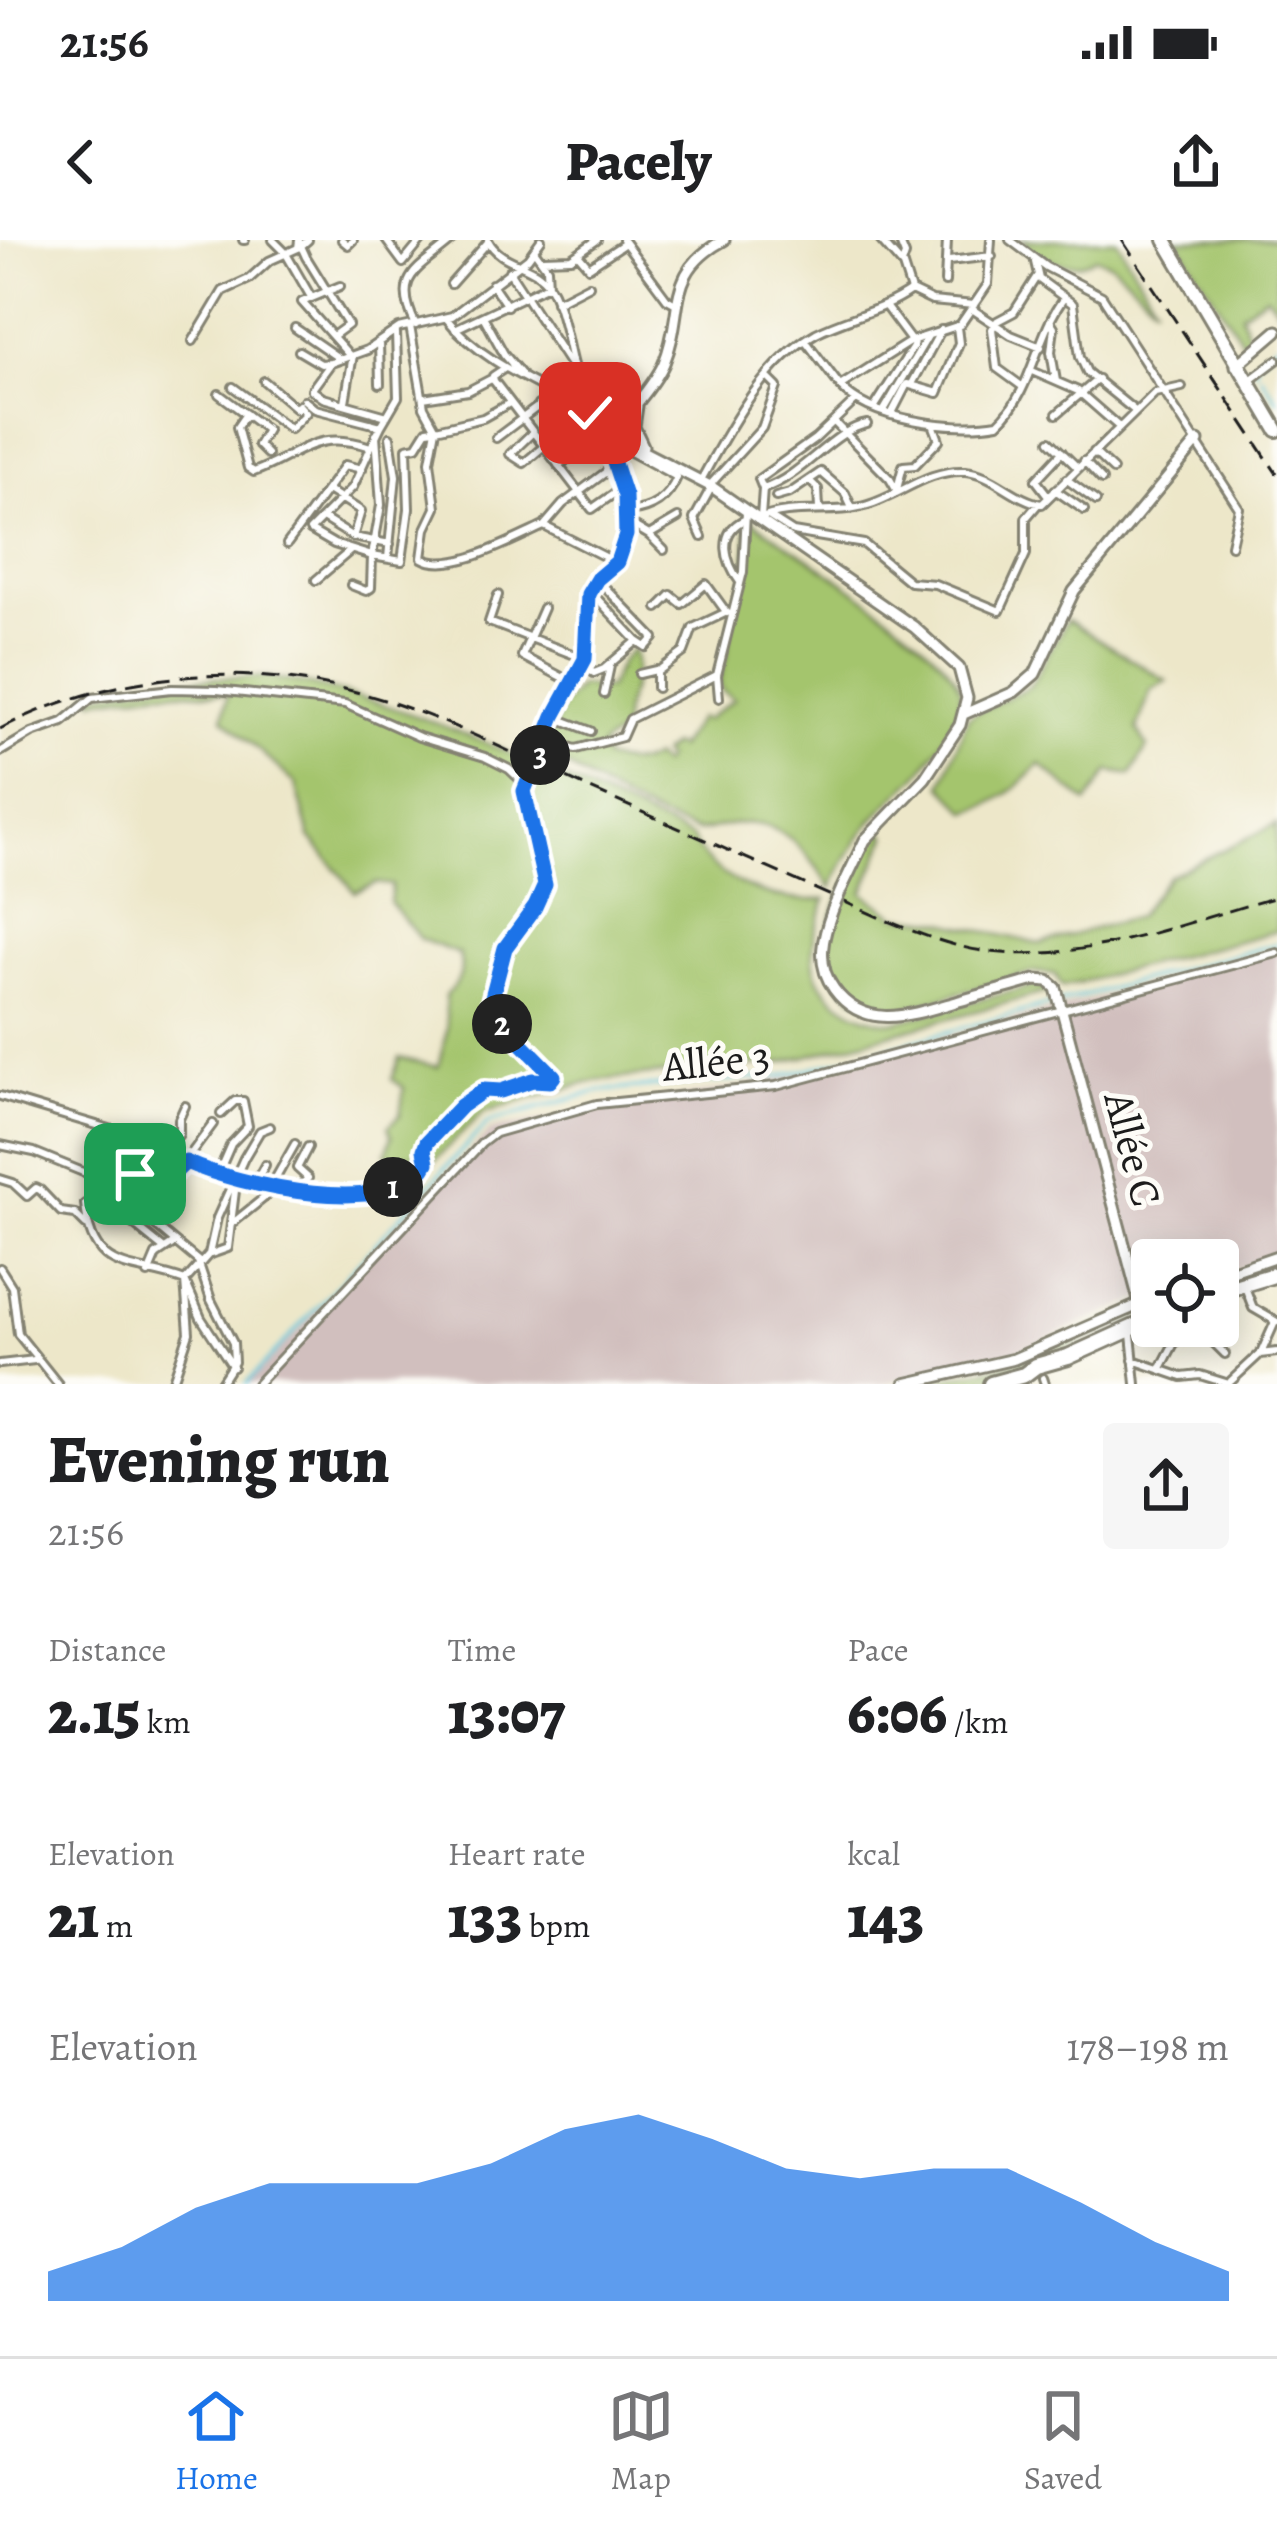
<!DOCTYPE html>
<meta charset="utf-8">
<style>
:root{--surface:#fff;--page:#f6f6f6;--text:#202124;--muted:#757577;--line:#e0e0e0;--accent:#1a73e8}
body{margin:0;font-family:Alegreya,serif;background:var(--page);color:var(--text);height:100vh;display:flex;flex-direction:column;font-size:45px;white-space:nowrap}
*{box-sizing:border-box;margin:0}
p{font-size:39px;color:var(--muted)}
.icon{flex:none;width:66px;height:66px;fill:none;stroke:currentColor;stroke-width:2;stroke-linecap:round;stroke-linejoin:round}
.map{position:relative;height:1144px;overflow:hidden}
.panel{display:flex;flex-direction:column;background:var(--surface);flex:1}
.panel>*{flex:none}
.buttons{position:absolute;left:1131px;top:999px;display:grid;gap:24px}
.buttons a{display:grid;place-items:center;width:108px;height:108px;border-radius:12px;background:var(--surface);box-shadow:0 6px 30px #0003;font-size:60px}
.pin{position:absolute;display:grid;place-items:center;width:102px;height:102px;color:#fff;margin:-51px;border-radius:24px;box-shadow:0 6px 18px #0006}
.km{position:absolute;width:60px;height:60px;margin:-30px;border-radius:50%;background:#222;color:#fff;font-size:33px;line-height:60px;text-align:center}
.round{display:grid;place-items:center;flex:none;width:126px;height:126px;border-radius:12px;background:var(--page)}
.overview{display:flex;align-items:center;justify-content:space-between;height:204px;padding:0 48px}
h1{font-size:66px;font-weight:800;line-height:90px}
.metrics{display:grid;grid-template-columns:repeat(3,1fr);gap:18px;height:204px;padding:12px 48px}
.metrics div{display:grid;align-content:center}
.metrics b{font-size:60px;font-weight:800}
.metrics small{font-size:33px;font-weight:400}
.metrics p{font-size:33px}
.chart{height:336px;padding:24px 48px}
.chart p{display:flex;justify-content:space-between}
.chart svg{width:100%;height:216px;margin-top:12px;fill:var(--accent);opacity:.7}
.status{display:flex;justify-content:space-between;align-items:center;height:84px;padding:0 60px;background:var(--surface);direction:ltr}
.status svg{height:33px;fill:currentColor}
header{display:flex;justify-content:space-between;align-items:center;height:156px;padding:0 48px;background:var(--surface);font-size:54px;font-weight:800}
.tab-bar{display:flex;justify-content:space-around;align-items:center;height:168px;border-top:3px solid var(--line);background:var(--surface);font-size:33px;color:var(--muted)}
.tab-bar a{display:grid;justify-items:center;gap:6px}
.tab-bar .current{color:var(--accent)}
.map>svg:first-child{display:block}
.industrial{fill:#d1bfbe}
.green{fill:#a4c56d;stroke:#607044;stroke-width:3}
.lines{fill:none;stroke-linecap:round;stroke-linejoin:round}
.stream{stroke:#61c6de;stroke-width:3}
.minor-casing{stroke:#848272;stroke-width:12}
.tertiary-casing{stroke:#848272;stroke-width:15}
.primary-casing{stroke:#848272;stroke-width:18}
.trunk-casing{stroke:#848272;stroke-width:20}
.minor{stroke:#fff;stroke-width:6}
.tertiary{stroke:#fff;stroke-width:9}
.primary{stroke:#fff;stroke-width:12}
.trunk{stroke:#fff;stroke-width:14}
.rail{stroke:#1c1c1c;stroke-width:3;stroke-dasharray:18 9;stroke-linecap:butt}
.minor-bridge-casing{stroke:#848272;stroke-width:12;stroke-linecap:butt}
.tertiary-bridge-casing{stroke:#848272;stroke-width:15;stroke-linecap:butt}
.minor-bridge{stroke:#fff;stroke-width:6}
.tertiary-bridge{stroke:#fff;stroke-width:9}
.route-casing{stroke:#fff;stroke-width:24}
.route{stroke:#1a73e8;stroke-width:15}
.labels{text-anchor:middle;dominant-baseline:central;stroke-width:10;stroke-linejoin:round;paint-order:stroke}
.street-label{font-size:42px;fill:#1c1c1c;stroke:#fdfcf7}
</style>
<div class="status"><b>21:56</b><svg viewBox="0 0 49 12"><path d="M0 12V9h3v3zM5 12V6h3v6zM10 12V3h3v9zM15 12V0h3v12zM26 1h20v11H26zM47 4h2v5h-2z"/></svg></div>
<header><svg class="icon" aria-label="back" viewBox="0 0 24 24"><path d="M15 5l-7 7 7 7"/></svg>Pacely<svg class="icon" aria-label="share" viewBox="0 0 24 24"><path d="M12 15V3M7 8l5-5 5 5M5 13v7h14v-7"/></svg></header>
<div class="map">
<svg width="1277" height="1144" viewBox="0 0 1277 1144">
<rect width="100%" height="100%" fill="#fdfcf7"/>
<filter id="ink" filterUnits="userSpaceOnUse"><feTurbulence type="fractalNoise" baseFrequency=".00833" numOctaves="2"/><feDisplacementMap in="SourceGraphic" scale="24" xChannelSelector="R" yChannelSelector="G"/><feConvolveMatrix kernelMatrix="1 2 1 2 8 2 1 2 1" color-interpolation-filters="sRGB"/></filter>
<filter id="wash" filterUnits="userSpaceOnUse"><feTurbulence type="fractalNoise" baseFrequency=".004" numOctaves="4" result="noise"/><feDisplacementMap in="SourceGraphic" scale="48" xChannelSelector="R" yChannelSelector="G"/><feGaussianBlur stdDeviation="2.7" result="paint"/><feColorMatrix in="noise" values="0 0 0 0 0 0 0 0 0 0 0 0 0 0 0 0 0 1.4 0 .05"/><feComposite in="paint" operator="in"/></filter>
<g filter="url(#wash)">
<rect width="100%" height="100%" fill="#ede7c9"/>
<path class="industrial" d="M 1277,711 L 1277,1016 L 1218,1034 L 1218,1020 L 1152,1020 L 1152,1054 L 1006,1116 L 879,1144 L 248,1144 L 491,889 L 789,838 Z"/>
<path class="green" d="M 1022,0 L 1117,0 L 1156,66 L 1112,24 L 1095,17 C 1073,32 1037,20 1022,0 Z
M 1177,0 L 1277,0 L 1277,68 L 1266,55 L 1241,73 L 1250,101 L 1245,105 Z
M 747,277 C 788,306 953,408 960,450 C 963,476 940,504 926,525 C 914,542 895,555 881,571 C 859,594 845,619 831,648 C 806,609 779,575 729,585 C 717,587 704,593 692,590 C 639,573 589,542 545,510 L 563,465 L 580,446 L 608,449 L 622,420 L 633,409 C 642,445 622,454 623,492 L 601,505 L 605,519 C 621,522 639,528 653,517 L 662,525 L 666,519 L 661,514 L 672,505 L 678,508 L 699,478 L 706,480 L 734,459 L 722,451 L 719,442 L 727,414 L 733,371 L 746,333 Z
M 1067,380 L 1167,441 L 1151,450 L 1137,489 L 1147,507 L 1131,535 L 1109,531 L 1087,563 L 1040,524 C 1018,548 1000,562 968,572 L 942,545 L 968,477 L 1030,446 Z
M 268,437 C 418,460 555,536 692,598 C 713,644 779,665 826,659 C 820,677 812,696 813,715 C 814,755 858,781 894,782 L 1035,746 L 1045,745 L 1051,751 L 781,823 L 598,840 L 483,872 L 432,923 L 413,915 L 392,918 L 386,913 L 392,896 L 388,887 L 400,875 L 404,848 L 392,839 L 400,818 L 438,827 L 447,790 L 445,756 C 460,743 464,732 459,714 L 420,699 L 390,663 L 392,645 L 376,643 L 355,652 L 310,597 L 296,544 L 223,478 L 228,454 L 162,451 L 94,460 L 92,455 L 181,439 Z
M 1277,584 L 1277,691 L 1062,747 L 1055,734 L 1034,732 L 894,771 C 858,770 818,737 826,698 C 832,665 859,615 879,589 L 887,596 L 863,653 L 897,676 L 935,680 L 1040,704 L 1137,677 L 1169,636 Z
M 1152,1062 L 1152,1072 L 1018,1131 L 966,1144 L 916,1144 L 1006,1125 Z"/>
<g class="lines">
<path class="stream" d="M 1256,130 L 1255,123 L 1277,103
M 1261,136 L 1277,160
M 246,1144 L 488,882 L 600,851 L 782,836 L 1277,704"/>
</g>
</g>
<g filter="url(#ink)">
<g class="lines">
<g class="minor-casing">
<path id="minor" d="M 243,0 L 245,0
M 273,0 L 285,12 L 311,57
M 308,0 L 301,6 L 306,17 L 348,85 L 333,96
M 342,0 L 348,5 L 353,0
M 386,0 L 403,23 L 422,0
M 488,0 C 502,28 539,21 553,52 C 573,96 568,152 603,187
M 623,0 L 667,59 L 676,64
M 899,0 L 905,15 L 902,24
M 1010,0 L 1046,27 L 1102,56 L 1239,268 L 1231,305
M 578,14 L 589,27 L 625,3
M 543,19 L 571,18 L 597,0
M 949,21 L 992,16
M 1035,22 L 1039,39 L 1073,64 L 1080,117 L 1087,132 L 1135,171
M 509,31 L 572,128
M 945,42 L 947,0
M 451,44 L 488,2
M 492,44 L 507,66
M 340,46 L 302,62 L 350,116
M 911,51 L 932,61 L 974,65
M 556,62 L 589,45
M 885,66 L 911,101
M 972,69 L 1011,95 L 1041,107
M 483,76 L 504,114 L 521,134
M 446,78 C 482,123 537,143 586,170
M 1050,81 L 1054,87 L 1051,112 L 1056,141
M 416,85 C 391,35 419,30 453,0
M 295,88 L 340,119
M 455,89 L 548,45 L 547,28 L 534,10
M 805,100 L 840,146 L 911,101 L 960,85 L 988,44 L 991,0
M 193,101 L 223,51 L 249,39 L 269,21 L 298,8 L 299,0
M 379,102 L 380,144
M 299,111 L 321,124 L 331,123 L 367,110 L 399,88 L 452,76 L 528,18 L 541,0
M 505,128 L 493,136 L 494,141 L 592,269 L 622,248
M 1032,131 L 1078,151 L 1119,187
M 264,141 L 297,169
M 1249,141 L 1277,120
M 912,144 L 941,90
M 840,146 C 869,180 955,191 998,183 C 1033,151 1036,94 1064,58
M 233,147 L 290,189 L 306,173 L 299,165
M 1023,147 L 997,128 L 992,89 L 997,81 L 1014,72 L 1037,36
M 312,149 L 331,123
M 312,150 L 323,158 L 387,176
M 219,154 L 267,190 L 258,205 L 267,214
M 423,158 L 468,151 L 493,138
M 304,160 L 315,169 L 381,186 L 398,157 L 396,93
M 345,162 L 353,115
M 508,164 L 483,178 L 436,189 L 430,221 L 436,268 L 426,289 L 422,318 C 451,335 514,299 544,286
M 538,165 L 576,213
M 874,168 L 913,107 L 914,100
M 883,172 L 928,96
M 246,174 L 237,187 L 248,228 L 254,232 C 302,214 316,188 371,207 L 381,186
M 1057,174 L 1098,139
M 891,175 L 907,144 L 938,153 L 959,103 L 957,87
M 551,182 L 574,163
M 835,183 L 890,239 L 897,251
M 532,193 L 510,214 L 524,223 L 543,207
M 563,196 L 591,175
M 496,198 L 576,138
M 1050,201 L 1077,227
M 371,207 L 353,247 L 310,290 L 334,304 L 372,316 L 381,265 L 376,195
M 627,210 L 677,237 C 668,260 651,270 627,272
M 1094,212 L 1113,230
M 1084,221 L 1102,240
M 558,225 L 607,197
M 614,226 L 563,264 L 544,286 L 617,323
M 1066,239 L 1096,261
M 701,240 C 729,189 763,123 816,93 C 847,77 881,72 911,51 L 903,26 L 880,0
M 809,240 L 818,249 L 819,269
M 710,245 L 762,188 L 777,147 L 768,138
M 763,249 L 759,239 L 815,199 L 854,162
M 897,249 L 903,226 L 915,225 L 939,200 L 933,184
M 328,250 L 361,271 L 353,297
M 1055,250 L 1084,270
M 776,257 L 790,253 L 821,232 L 845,253 L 852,268
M 1049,257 L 1036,240 L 1062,212
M 768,276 L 793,292 L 864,304 L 910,342 L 935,344 L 1000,371 L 1026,314 L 1026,278 L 1038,264
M 761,277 L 763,249 C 803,236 833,190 867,184
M 324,279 L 353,297 L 390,304
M 757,280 C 792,264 833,276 868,265 C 901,255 928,229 965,231 C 994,233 1014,260 1042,264 L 1155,153 L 1182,147
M 627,282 L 649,295 L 678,278
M 649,295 L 664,310
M 702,297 L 694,279 L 711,248
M 287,304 L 345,225 L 362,229
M 388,318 L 396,236 L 390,197
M 597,339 L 654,398 L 646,407 L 637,401
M 316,340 L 350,311
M 740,342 C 725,322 717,293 744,280
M 351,345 L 366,351 L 371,348 L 372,316 L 402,321 L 409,269 L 407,208 L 417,206 L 427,190 L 436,189 L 424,167 L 410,86
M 498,355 L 489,382 L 585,419
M 543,368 L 522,416 L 571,442
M 658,368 L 671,355 L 682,364 L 706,344 L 727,373
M 582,425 L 594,433 L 604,429 L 637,401 L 590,351
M 639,434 L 656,430
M 657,448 L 657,432 L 684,412 L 693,388 L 727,372
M 604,454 L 610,426
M 719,458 L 717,435 L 743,332 L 746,272
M 554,477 L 591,491
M 545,500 L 576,509 L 622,497 L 630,479 L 717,435
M 0,512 L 32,493 L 63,482 L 92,458 L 172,449 L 217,450 L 345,464 L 419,497 L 485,517 L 509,529 L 526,545
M 541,513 L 554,477 L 585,419 L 588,354 L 597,339 L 617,323 L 626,295 L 626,264 L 609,209 L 610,198
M 0,856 L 113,890 L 235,941 L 359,956 L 383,952 L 420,935 L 427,923 L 424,910 L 427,902 L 461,866 L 484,850 L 501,851 L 533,840 L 549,841 L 553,837 L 495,776 C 474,726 532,691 544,649 C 554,610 513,578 529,539
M 114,893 L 135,934 L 145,977 L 198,1021 L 211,1060 L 233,1103 L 234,1122 L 220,1144
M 0,905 L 34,912 L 83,932 L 110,930 L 135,937
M 166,913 L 179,894 L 179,879 L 185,866
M 217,936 L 231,904 L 248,886 L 243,861 L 235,861 L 221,874
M 135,937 L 85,964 C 92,1038 133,1021 185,1041 L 201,1078 L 233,1127
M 0,939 L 13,943 L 27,956 L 36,948 L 40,950 L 61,972 L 75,974 L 86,985
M 255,943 L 265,925
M 298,949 L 308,938 L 297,928 L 308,907
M 137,954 L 176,934 L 213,884
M 138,959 L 127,969 L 127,979 L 163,1008
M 234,982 L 265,957 L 295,904
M 211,1014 L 228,1008 L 235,951
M 0,1028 L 12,1047 L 18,1094 L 58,1144
M 148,1034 L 156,1015 L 174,1003
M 1245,1047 L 1253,1068 L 1277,1082
M 1131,1094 L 1136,1144
M 1262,1111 L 1275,1082
M 1133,1120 L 1182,1137 L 1200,1135 L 1229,1144
M 0,1124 L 35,1120
M 1161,1128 L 1179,1094 L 1210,1099 L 1225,1114
M 1043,1138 L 1045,1144
M 1231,1141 L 1260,1114 L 1277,1112
M 172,1144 L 189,1093 L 185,1041 L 209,1014 L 217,978 L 244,918 L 260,891 L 270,887
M 257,1144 L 482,903 L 495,893 L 597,864 L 776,846 L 1277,713"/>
</g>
<g class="tertiary-casing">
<path id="tertiary" d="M 1236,126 L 1277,91
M 637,166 L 634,187 L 643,206
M 618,195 L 607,197 L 603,187 L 628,169
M 615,197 L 712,247 L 914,387 L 959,428 L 967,458 L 960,485 L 925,538 L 865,600 L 842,648
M 630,200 L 621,187 C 633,164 654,147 664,123 C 686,70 663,33 724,0
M 964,474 L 1014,452 L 1035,434 L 1074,351 L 1198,201
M 833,669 C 823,696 815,723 834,749 C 867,795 919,772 963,760 C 987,753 1011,747 1035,740 L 1048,741 L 1056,748 L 1140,1064
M 1218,1036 L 1277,1016
M 905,1144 L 1014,1119 L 1152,1059"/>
</g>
<g class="primary-casing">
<path id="primary" d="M 1165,0 L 1277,190"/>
</g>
<g class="trunk-casing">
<path id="trunk" d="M 1218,1052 L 1277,1034
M 991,1144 L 1024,1135 L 1036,1126 L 1068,1117 L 1152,1079"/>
</g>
<use href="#minor" class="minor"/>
<use href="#tertiary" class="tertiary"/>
<use href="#primary" class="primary"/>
<use href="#trunk" class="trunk"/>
<path class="rail" d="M 1122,0 L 1277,234
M 0,489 C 106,433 241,421 356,452 C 435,472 510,513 584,546 C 684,591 785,635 885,680 C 917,693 949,706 983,711 C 1081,725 1184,682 1277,657"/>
<g class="minor-bridge-casing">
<path id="minor-bridge" d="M 529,539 L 541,513"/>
</g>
<g class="tertiary-bridge-casing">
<path id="tertiary-bridge" d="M 833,669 L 842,648"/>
</g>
<use href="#minor-bridge" class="minor-bridge"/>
<use href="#tertiary-bridge" class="tertiary-bridge"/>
</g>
</g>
<g class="lines" filter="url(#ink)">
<g class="route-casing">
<path id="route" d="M 135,934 L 137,954 L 167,940 L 186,922 C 234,944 397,983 427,923 L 424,910 L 427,902 L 461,866 L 484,850 L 501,851 L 533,840 L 550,841 L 554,836 L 495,776 L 491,761 L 505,708 L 535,667 L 545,645 L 524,551 L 554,476 L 585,419 L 588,354 L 597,339 L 617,322 L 626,295 L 625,256 L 608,205 L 610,198 L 590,173"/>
</g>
<use href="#route" class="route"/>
</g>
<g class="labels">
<g class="street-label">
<text transform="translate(716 821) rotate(-6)">Allée 3</text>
<text transform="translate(1133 909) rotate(75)">Allée C</text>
</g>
</g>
</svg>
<div class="buttons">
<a><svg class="icon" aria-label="locate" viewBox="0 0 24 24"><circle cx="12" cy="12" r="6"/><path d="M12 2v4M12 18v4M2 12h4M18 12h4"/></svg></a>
</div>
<div class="pin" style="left:135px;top:934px;background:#1e9e55"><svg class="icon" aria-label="arrive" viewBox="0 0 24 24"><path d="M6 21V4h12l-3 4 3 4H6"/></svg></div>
<div class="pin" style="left:590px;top:173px;background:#d93025"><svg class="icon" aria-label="check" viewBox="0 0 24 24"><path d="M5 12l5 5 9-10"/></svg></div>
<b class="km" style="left:393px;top:947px">1</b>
<b class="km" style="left:502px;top:784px">2</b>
<b class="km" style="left:540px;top:515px">3</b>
</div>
<section class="panel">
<div class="overview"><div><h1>Evening run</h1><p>21:56</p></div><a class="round"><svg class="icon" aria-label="share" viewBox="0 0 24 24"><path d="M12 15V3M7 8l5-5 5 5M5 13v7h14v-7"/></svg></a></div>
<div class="metrics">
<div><p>Distance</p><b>2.15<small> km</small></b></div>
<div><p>Time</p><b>13:07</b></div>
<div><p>Pace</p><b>6:06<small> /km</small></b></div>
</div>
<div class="metrics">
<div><p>Elevation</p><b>21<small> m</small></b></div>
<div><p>Heart rate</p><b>133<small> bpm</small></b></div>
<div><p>kcal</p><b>143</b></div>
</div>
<div class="chart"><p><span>Elevation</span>178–198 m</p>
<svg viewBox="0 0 160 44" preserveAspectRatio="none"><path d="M0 44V38L10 33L20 25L30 20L40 20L50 20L60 16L70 9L80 6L90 11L100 17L110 19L120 17L130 17L140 24L150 32L160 38V44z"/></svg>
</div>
</section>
<nav class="tab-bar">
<a class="current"><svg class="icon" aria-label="home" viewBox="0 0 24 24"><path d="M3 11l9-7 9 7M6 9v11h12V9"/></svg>Home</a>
<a><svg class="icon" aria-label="map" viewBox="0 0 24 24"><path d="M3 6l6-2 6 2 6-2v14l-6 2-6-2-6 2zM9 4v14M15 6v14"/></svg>Map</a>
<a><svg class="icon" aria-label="saved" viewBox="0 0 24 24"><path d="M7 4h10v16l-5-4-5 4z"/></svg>Saved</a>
</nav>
